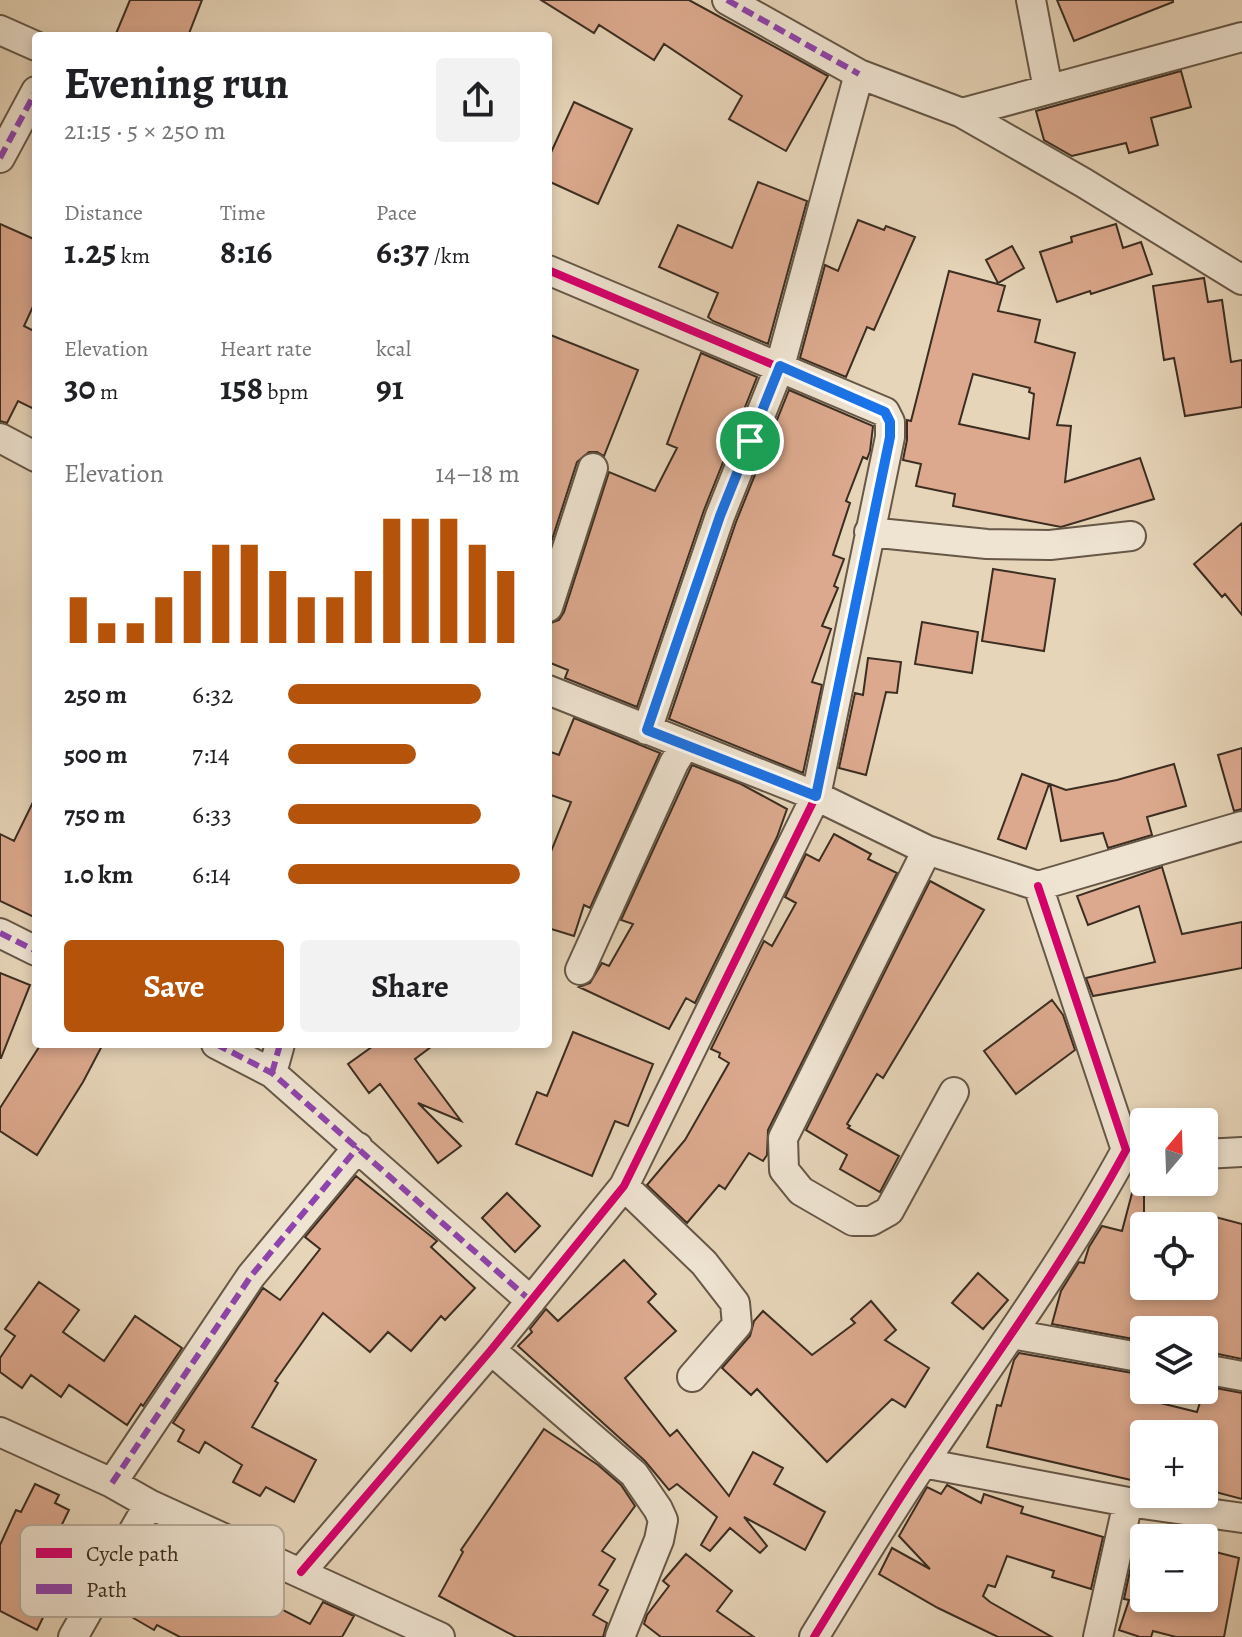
<!DOCTYPE html>
<meta charset="utf-8">
<style>
:root{--surface:#fff;--page:#f2f2f2;--text:#202124;--muted:#757577;--accent:#b45309}
body{margin:0;font-family:Alegreya,serif;background:var(--page);color:var(--text);height:100vh;display:flex;flex-direction:column;font-size:30px;white-space:nowrap}
*{box-sizing:border-box;margin:0}
p{font-size:26px;color:var(--muted)}
.icon{flex:none;width:44px;height:44px;fill:none;stroke:currentColor;stroke-width:2;stroke-linecap:round;stroke-linejoin:round}
.map{position:relative;flex:1;overflow:hidden}
.side{position:absolute;left:32px;top:32px;width:520px;height:1016px;display:flex;flex-direction:column;background:var(--surface);border-radius:8px;box-shadow:0 4px 12px #0003}
.side>*{flex:none}
.needle{width:52px;rotate:19deg}
.fabs{position:absolute;left:1130px;top:1108px;display:grid;gap:16px}
.fabs a{display:grid;place-items:center;width:88px;height:88px;border-radius:8px;background:var(--surface);box-shadow:0 4px 12px #0003;font-size:40px}
.pin{position:absolute;display:grid;place-items:center;width:68px;height:68px;color:#fff;margin:-34px;border:4px solid #fff;border-radius:50%;box-shadow:0 2px 8px #0007}
.round{display:grid;place-items:center;flex:none;width:84px;height:84px;border-radius:8px;background:var(--page)}
.overview{display:flex;align-items:center;justify-content:space-between;height:136px;padding:0 32px}
h1{font-size:44px;font-weight:700;line-height:60px}
.stats{display:grid;grid-template-columns:repeat(3,1fr);gap:12px;height:136px;padding:8px 32px}
.stats div{display:grid;align-content:center}
.stats b{font-size:34px;font-weight:700}
.stats small{font-size:22px;font-weight:400}
.stats p{font-size:22px}
.chart{height:224px;padding:16px 32px}
.chart p{display:flex;justify-content:space-between}
.chart svg{width:100%;height:144px;margin-top:8px;stroke:var(--accent);stroke-width:6}
.primary-button{display:flex;gap:16px;margin-top:auto;padding:16px 32px}
.primary-button a{flex:1;height:92px;border-radius:8px;background:var(--accent);color:#fff;font-size:32px;font-weight:700;line-height:92px;text-align:center}
.primary-button a+a{background:var(--page);color:var(--text)}
ul{padding:0 32px;list-style:none;font-size:26px}
li{display:grid;grid-template-columns:128px 96px 1fr;align-items:center;height:60px}
li i{height:20px;border-radius:10px;background:var(--accent)}
.map>svg:first-child{display:block}
.building{fill:#dca98e;stroke:#3b2d21;stroke-width:2;fill-rule:evenodd}
.lines{fill:none;stroke-linecap:round;stroke-linejoin:round}
.minor-casing{stroke:#665747;stroke-width:32}
.minor{stroke:#efe4d2;stroke-width:28}
.quiet{stroke:#8e44ad;stroke-width:6;stroke-dasharray:12 6;stroke-linecap:butt}
.cycleway-casing{stroke:#efe4d2;stroke-width:13}
.cycleway{stroke:#d6006c;stroke-width:8}
.route-casing{stroke:#fff;stroke-width:16}
.route{stroke:#1a73e8;stroke-width:10}
.key{fill:#efe4d2;stroke:#b9ad9d;stroke-width:2}
.key-label{font-size:22px;fill:#3b2d21}
</style>
<div class="map">
<svg width="1242" height="1637" viewBox="0 0 1242 1637">
<rect width="100%" height="100%" fill="#e7d5b9"/>
<filter id="stains"><feTurbulence type="fractalNoise" baseFrequency=".0025" numOctaves="4"/><feColorMatrix values="0 0 0 0 .2 0 0 0 0 .09 0 0 0 0 .02 0 0 0 .5 -.17"/></filter>
<radialGradient id="worn" r=".72"><stop offset=".6" stop-color="#630" stop-opacity="0"/><stop offset="1" stop-color="#630" stop-opacity=".3"/></radialGradient>
<path class="building" d="M 130,0 L 202,0 L 188,36 L 115,36 Z
M 541,0 L 689,0 L 828,76 L 786,151 L 729,119 L 742,96 L 664,44 L 654,60 L 599,25 L 594,33 Z
M 1057,0 L 1173,0 L 1173,2 L 1074,41 Z
M 1181,71 L 1191,107 L 1151,118 L 1158,145 L 1129,153 L 1126,143 L 1072,156 L 1044,140 L 1036,111 Z
M 574,102 L 632,129 L 598,204 L 548,181 L 548,159 Z
M 758,182 L 807,201 L 768,344 L 713,321 L 708,317 L 718,293 L 659,267 L 678,225 L 732,248 Z
M 858,220 L 884,230 L 886,226 L 915,237 L 874,330 L 867,327 L 846,377 L 800,358 L 825,265 L 838,271 Z
M 0,224 L 36,240 L 36,300 L 24,326 L 36,332 L 36,410 L 18,401 L 7,423 L 0,421 Z
M 1116,224 L 1123,248 L 1141,242 L 1152,274 L 1091,294 L 1090,291 L 1057,302 L 1040,252 L 1072,242 L 1071,237 Z
M 1012,246 L 1024,268 L 998,283 L 986,260 Z
M 949,271 L 1005,286 L 998,311 L 1040,320 L 1035,342 L 1075,353 L 1057,425 L 1071,426 L 1065,482 L 1140,458 L 1154,499 L 1061,527 L 953,506 L 955,494 L 916,486 L 921,464 L 903,460 L 907,440 L 907,420 L 911,421 ZM 973,374 L 1030,388 L 1029,392 L 1034,394 L 1029,439 L 959,424 Z
M 1204,278 L 1208,302 L 1222,300 L 1231,362 L 1242,360 L 1242,407 L 1185,416 L 1174,358 L 1164,360 L 1153,286 Z
M 548,334 L 638,370 L 604,456 L 597,452 L 589,452 L 577,462 L 548,552 Z
M 701,353 L 757,377 L 704,510 L 637,707 L 565,678 L 568,670 L 548,662 L 548,624 L 559,620 L 564,612 L 609,472 L 655,491 L 677,448 L 667,444 Z
M 789,390 L 873,426 L 870,451 L 867,459 L 863,457 L 846,501 L 850,503 L 833,555 L 844,559 L 834,586 L 838,588 L 822,626 L 831,629 L 812,682 L 822,685 L 803,773 L 669,719 L 736,522 Z
M 1242,523 L 1242,615 L 1225,594 L 1222,597 L 1194,564 Z
M 993,569 L 1055,579 L 1044,651 L 982,641 Z
M 922,622 L 978,632 L 972,673 L 915,664 Z
M 868,658 L 901,662 L 897,693 L 886,692 L 866,775 L 839,768 L 855,693 L 863,695 Z
M 574,718 L 660,753 L 590,908 L 584,905 L 574,936 L 548,928 L 548,859 L 571,802 L 548,794 L 548,751 L 559,755 Z
M 1242,748 L 1242,809 L 1234,811 L 1218,755 Z
M 1174,764 L 1186,806 L 1147,817 L 1152,835 L 1108,848 L 1103,833 L 1061,841 L 1050,784 L 1066,790 L 1117,780 Z
M 692,765 L 741,784 L 787,809 L 777,837 L 695,1003 L 686,998 L 669,1029 L 579,987 L 590,983 L 602,963 L 609,966 L 633,924 L 621,920 Z
M 1022,774 L 1049,784 L 1026,849 L 998,839 Z
M 36,796 L 36,918 L 0,901 L 0,834 L 14,841 Z
M 834,834 L 871,854 L 868,859 L 897,873 L 768,1130 L 767,1155 L 763,1161 L 749,1153 L 725,1189 L 719,1185 L 687,1223 L 647,1185 L 685,1140 L 729,1063 L 719,1057 L 720,1053 L 711,1049 L 764,941 L 772,946 L 796,903 L 785,897 L 806,854 L 819,861 Z
M 1162,867 L 1182,934 L 1242,922 L 1242,968 L 1093,996 L 1086,978 L 1155,962 L 1139,906 L 1088,925 L 1077,896 Z
M 930,881 L 984,910 L 883,1078 L 877,1074 L 847,1124 L 850,1126 L 848,1128 L 899,1156 L 880,1192 L 840,1169 L 847,1155 L 806,1130 Z
M 0,973 L 30,985 L 1,1058 L 0,1058 Z
M 1052,1000 L 1063,1015 L 1075,1050 L 1016,1094 L 984,1051 Z
M 573,1032 L 653,1064 L 628,1126 L 615,1121 L 592,1176 L 516,1144 L 537,1092 L 547,1096 Z
M 41,1044 L 103,1044 L 83,1082 L 37,1155 L 0,1131 L 0,1108 Z
M 376,1044 L 435,1044 L 415,1059 L 461,1121 L 418,1103 L 461,1146 L 438,1163 L 380,1084 L 369,1093 L 348,1064 Z
M 356,1176 L 437,1241 L 431,1247 L 475,1288 L 445,1320 L 441,1316 L 411,1351 L 388,1332 L 370,1352 L 323,1313 L 275,1381 L 278,1383 L 252,1427 L 316,1460 L 294,1502 L 266,1487 L 260,1496 L 233,1482 L 242,1465 L 205,1442 L 199,1453 L 178,1441 L 184,1430 L 173,1423 L 263,1288 L 280,1300 L 320,1249 L 305,1237 Z
M 1136,1178 L 1144,1179 L 1144,1286 L 1204,1286 L 1204,1214 L 1242,1224 L 1242,1359 L 1213,1353 L 1217,1330 L 1144,1330 L 1144,1341 L 1052,1324 L 1061,1291 L 1079,1262 L 1084,1263 L 1089,1247 L 1102,1226 L 1122,1231 Z
M 507,1193 L 540,1226 L 515,1252 L 482,1218 Z
M 624,1260 L 656,1294 L 648,1302 L 676,1331 L 625,1378 L 670,1436 L 677,1430 L 729,1496 L 753,1452 L 783,1468 L 774,1484 L 825,1512 L 805,1550 L 744,1517 L 767,1546 L 760,1553 L 730,1528 L 710,1551 L 701,1545 L 717,1517 L 677,1484 L 669,1490 L 645,1461 L 518,1346 L 532,1332 L 530,1329 L 546,1309 L 558,1321 Z
M 978,1273 L 1008,1300 L 983,1329 L 952,1303 Z
M 39,1282 L 79,1310 L 63,1332 L 104,1361 L 135,1316 L 182,1348 L 143,1406 L 141,1404 L 127,1425 L 69,1385 L 61,1397 L 31,1375 L 22,1388 L 0,1372 L 0,1358 L 15,1336 L 5,1329 Z
M 871,1301 L 896,1330 L 885,1340 L 929,1368 L 905,1407 L 892,1399 L 827,1462 L 757,1389 L 751,1395 L 722,1368 L 750,1336 L 754,1321 L 763,1311 L 812,1355 L 855,1323 L 851,1319 Z
M 1019,1353 L 1144,1375 L 1140,1398 L 1197,1412 L 1205,1386 L 1242,1393 L 1242,1499 L 1204,1489 L 1204,1434 L 1144,1434 L 1144,1483 L 987,1447 L 997,1405 L 1001,1406 L 1014,1360 Z
M 544,1429 L 598,1465 L 621,1485 L 635,1506 L 602,1551 L 615,1559 L 599,1585 L 608,1590 L 593,1615 L 607,1623 L 603,1637 L 516,1637 L 439,1596 L 463,1552 L 461,1550 Z
M 35,1484 L 59,1495 L 55,1503 L 69,1510 L 52,1545 L 92,1569 L 81,1589 L 74,1585 L 62,1605 L 52,1599 L 37,1630 L 0,1611 L 0,1545 L 16,1510 L 21,1512 Z
M 947,1485 L 981,1503 L 984,1494 L 1023,1507 L 1021,1513 L 1103,1537 L 1091,1589 L 1052,1577 L 1054,1571 L 1007,1556 L 995,1587 L 988,1585 L 983,1596 L 990,1602 L 1052,1637 L 998,1637 L 938,1608 L 879,1574 L 892,1548 L 930,1569 L 899,1536 L 927,1487 L 941,1494 Z
M 162,1535 L 197,1555 L 188,1571 L 244,1601 L 248,1592 L 310,1624 L 323,1602 L 354,1616 L 342,1637 L 180,1637 L 157,1625 L 154,1630 L 111,1605 L 132,1569 L 140,1573 Z
M 1135,1547 L 1144,1550 L 1144,1598 L 1204,1598 L 1204,1549 L 1239,1558 L 1224,1637 L 1176,1637 L 1153,1631 L 1151,1637 L 1140,1637 L 1119,1630 L 1129,1600 L 1124,1599 Z
M 686,1554 L 732,1591 L 717,1611 L 754,1637 L 661,1637 L 644,1624 L 647,1615 L 669,1586 L 663,1581 Z"/>
<g class="lines">
<g class="minor-casing">
<path id="minor" d="M 727,0 L 859,74 L 962,113 L 1084,183 L 1242,280
M 1031,0 L 1048,89
M 0,30 L 36,46
M 962,113 L 1242,37
M 0,158 L 36,91
M 0,438 L 36,457
M 869,532 L 987,544 L 1050,545 L 1131,536
M 548,607 L 593,468
M 548,690 L 816,796 L 927,850 L 1038,886 L 1242,826
M 647,730 L 720,516 L 780,366 L 859,74
M 927,850 L 783,1138 L 784,1170 L 801,1191 L 853,1221 L 871,1221 L 889,1211 L 954,1092
M 0,933 L 36,951
M 580,970 L 674,763 L 685,745
M 216,1044 L 272,1073 L 531,1301
M 272,1073 L 280,1044
M 1204,1154 L 1242,1152
M 624,1186 L 704,1263 L 735,1303 L 737,1325 L 692,1377
M 1012,1334 L 1144,1358
M 491,1350 L 634,1474 L 658,1509 L 663,1520 L 659,1540 L 620,1637
M 1204,1369 L 1242,1376
M 0,1432 L 112,1483 L 149,1504 L 440,1637
M 923,1463 L 1128,1502 L 1242,1518
M 112,1483 L 251,1276 L 358,1147
M 301,1572 L 491,1350 L 624,1186 L 816,796 L 890,437 L 890,422 L 885,412 L 548,270
M 73,1637 L 149,1504
M 814,1637 C 850,1579 885,1519 924,1462 C 993,1359 1067,1259 1126,1150 L 1038,886
M 1098,1637 L 1128,1502"/>
</g>
<use href="#minor" class="minor"/>
<path class="quiet" d="M 727,0 L 859,74
M 0,158 L 36,91
M 0,933 L 36,951
M 216,1044 L 272,1073 L 531,1301
M 272,1073 L 280,1044
M 112,1483 L 251,1276 L 358,1147"/>
<g class="cycleway-casing">
<path id="cycleway" d="M 301,1572 L 491,1350 L 624,1186 L 816,796 L 890,437 L 890,422 L 885,412 L 548,270
M 814,1637 C 850,1579 885,1519 924,1462 C 993,1359 1067,1259 1126,1150 L 1038,886"/>
</g>
<use href="#cycleway" class="cycleway"/>
</g>
<g class="lines">
<g class="route-casing">
<path id="route" d="M 780,366 L 885,412 L 890,422 L 890,437 L 816,796 L 647,730 L 720,516 Z"/>
</g>
<use href="#route" class="route"/>
</g>
<rect x="20" y="1525" width="264" height="92" rx="12" class="key"/>
<rect x="36" y="1548" width="36" height="10" fill="#d6006c"/>
<rect x="36" y="1584" width="36" height="10" fill="#8e44ad"/>
<g class="key-label">
<text x="86" y="1561">Cycle path</text>
<text x="86" y="1597">Path</text>
</g>
<rect width="100%" height="100%" filter="url(#stains)"/>
<rect width="100%" height="100%" fill="url(#worn)"/>
</svg>
<div class="fabs">
<a><svg class="needle" viewBox="-14 -14 28 28"><path d="M0-13l5 13h-10z" fill="#e53935"/><path d="M0 13l5-13h-10z" fill="#757577"/></svg></a>
<a><svg class="icon" aria-label="locate" viewBox="0 0 24 24"><circle cx="12" cy="12" r="6"/><path d="M12 2v4M12 18v4M2 12h4M18 12h4"/></svg></a>
<a><svg class="icon" aria-label="layers" viewBox="0 0 24 24"><path d="M12 4l9 5-9 5-9-5zM3 14l9 5 9-5"/></svg></a>
<a>+</a>
<a>−</a>
</div>
<div class="pin" style="left:750px;top:441px;background:#1e9e55"><svg class="icon" aria-label="arrive" viewBox="0 0 24 24"><path d="M6 21V4h12l-3 4 3 4H6"/></svg></div>
<section class="side">
<div class="overview"><div><h1>Evening run</h1><p>21:15 · 5 × 250 m</p></div><a class="round"><svg class="icon" aria-label="share" viewBox="0 0 24 24"><path d="M12 15V3M7 8l5-5 5 5M5 13v7h14v-7"/></svg></a></div>
<div class="stats">
<div><p>Distance</p><b>1.25<small> km</small></b></div>
<div><p>Time</p><b>8:16</b></div>
<div><p>Pace</p><b>6:37<small> /km</small></b></div>
</div>
<div class="stats">
<div><p>Elevation</p><b>30<small> m</small></b></div>
<div><p>Heart rate</p><b>158<small> bpm</small></b></div>
<div><p>kcal</p><b>91</b></div>
</div>
<div class="chart"><p><span>Elevation</span>14–18 m</p>
<svg viewBox="0 0 160 44" preserveAspectRatio="none"><path d="M5 44V30M15 44V38M25 44V38M35 44V30M45 44V22M55 44V14M65 44V14M75 44V22M85 44V30M95 44V30M105 44V22M115 44V6M125 44V6M135 44V6M145 44V14M155 44V22"/></svg>
</div>
<ul>
<li><b>250 m</b>6:32<i style="width:83%"></i></li>
<li><b>500 m</b>7:14<i style="width:55%"></i></li>
<li><b>750 m</b>6:33<i style="width:83%"></i></li>
<li><b>1.0 km</b>6:14<i style="width:100%"></i></li>
</ul>
<div class="primary-button"><a>Save</a><a>Share</a></div>
</section>
</div>
